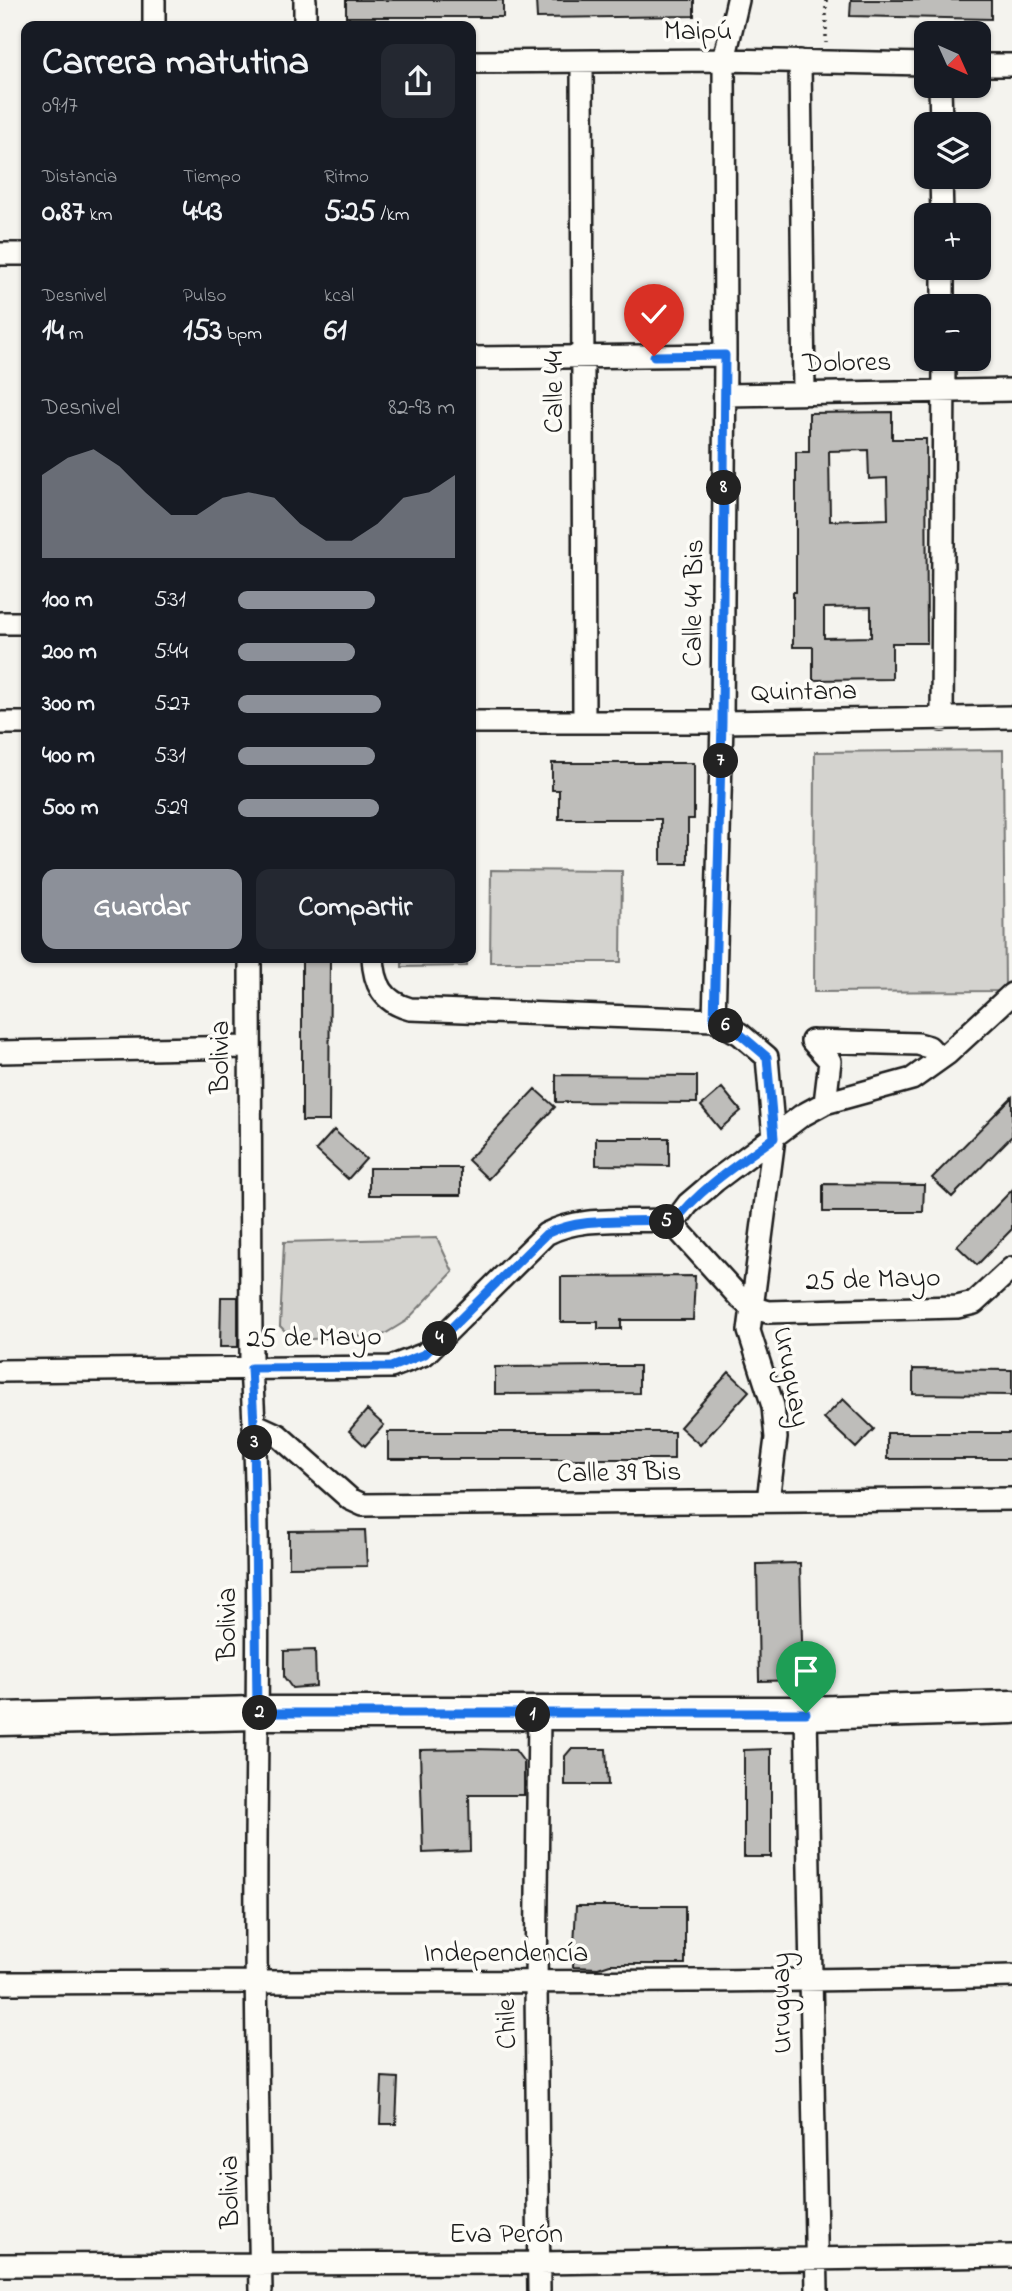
<!DOCTYPE html>
<html lang="es">
<meta charset="utf-8">
<style>
:root{--surface:#171b24;--page:#242831;--text:#f1f3f6;--muted:#9ea1a6;--accent:#8c9099}
body{margin:0;font-family:"Indie Flower",sans-serif;background:var(--page);color:var(--text);height:100vh;display:flex;flex-direction:column;font-size:26px;white-space:nowrap}
*{box-sizing:border-box;margin:0}
p{font-size:23px;color:var(--muted)}
.icon{flex:none;width:38px;height:38px;fill:none;stroke:currentColor;stroke-width:2;stroke-linecap:round;stroke-linejoin:round}
.map{position:relative;flex:1;overflow:hidden}
.details{position:absolute;left:21px;top:21px;width:455px;height:942px;display:flex;flex-direction:column;background:var(--surface);border-radius:14px;box-shadow:0 2px 5px #0004}
.details>*{flex:none}
.needle{width:46px;rotate:135deg}
.buttons{position:absolute;left:914px;top:21px;display:grid;gap:14px}
.buttons a{display:grid;place-items:center;width:77px;height:77px;border-radius:14px;background:var(--surface);box-shadow:0 2px 5px #0004;font-size:35px}
.pin{position:absolute;display:grid;place-items:center;width:60px;height:60px;color:#fff;margin:-72px -30px;border-radius:50% 50% 50% 0;rotate:-45deg;box-shadow:0 0 7px #0007}
.pin .icon{rotate:45deg}
.km{position:absolute;width:35px;height:35px;margin:-18px;border-radius:50%;background:#222;color:#fff;font-size:19px;line-height:35px;text-align:center}
.round{display:grid;place-items:center;flex:none;width:74px;height:74px;border-radius:14px;background:var(--page)}
.headline{display:flex;align-items:center;justify-content:space-between;height:119px;padding:0 21px}
h1{font-size:38px;font-weight:700;line-height:52px}
.stats{display:grid;grid-template-columns:repeat(3,1fr);gap:10px;height:119px;padding:7px 21px}
.stats div{display:grid;align-content:center}
.stats b{font-size:30px;font-weight:700}
.stats small{font-size:19px;font-weight:400}
.stats p{font-size:19px}
.chart{height:196px;padding:14px 21px}
.chart p{display:flex;justify-content:space-between}
.chart svg{width:100%;height:126px;margin-top:7px;fill:var(--accent);opacity:.7}
.action{display:flex;gap:14px;margin-top:auto;padding:14px 21px}
.action a{flex:1;height:80px;border-radius:14px;background:var(--accent);color:#fff;font-size:28px;font-weight:700;line-height:80px;text-align:center}
.action a+a{background:var(--page);color:var(--text)}
ul{padding:0 21px;list-style:none;font-size:23px}
li{display:grid;grid-template-columns:112px 84px 1fr;align-items:center;height:52px}
li i{height:18px;border-radius:9px;background:var(--accent)}
.map>svg:first-child{display:block}
.green{fill:#d4d3cf;stroke:#787876;stroke-width:2}
.building{fill:#bebdba;stroke:#1c1c1c;stroke-width:2;fill-rule:evenodd}
.lines{fill:none;stroke-linecap:round;stroke-linejoin:round}
.street-casing{stroke:#1c1c1c;stroke-width:26}
.secondary-casing{stroke:#1c1c1c;stroke-width:37}
.path{stroke:#1c1c1c;stroke-width:3.5;stroke-dasharray:2 5;stroke-linecap:butt}
.street{stroke:#fdfcf7;stroke-width:21}
.secondary{stroke:#fdfcf7;stroke-width:32}
.route-casing{stroke:#fff;stroke-width:14}
.route{stroke:#1a73e8;stroke-width:9}
.labels{text-anchor:middle;dominant-baseline:central;stroke-width:7;stroke-linejoin:round;paint-order:stroke}
.street-label{font-size:28px;fill:#1c1c1c;stroke:#fdfcf7}
</style>
<div class="map">
<svg width="1012" height="2291" viewBox="0 0 1012 2291">
<rect width="100%" height="100%" fill="#f4f3ee"/>
<filter id="ink" filterUnits="userSpaceOnUse"><feTurbulence type="fractalNoise" baseFrequency=".0143" numOctaves="2"/><feDisplacementMap in="SourceGraphic" scale="14" xChannelSelector="R" yChannelSelector="G"/><feConvolveMatrix kernelMatrix="1 2 1 2 8 2 1 2 1" color-interpolation-filters="sRGB"/></filter>
<g filter="url(#ink)">
<path class="green" d="M 1003,750 L 1005,991 L 814,992 L 815,752 Z
M 491,870 L 622,871 L 621,962 L 490,962 Z
M 402,957 L 467,957 L 467,966 L 402,967 Z
M 437,1238 L 453,1272 L 406,1321 L 383,1335 L 294,1340 L 280,1326 L 284,1242 Z"/>
<path class="building" d="M 346,0 L 503,0 L 503,17 L 346,17 Z
M 536,0 L 694,0 L 694,16 L 537,18 Z
M 851,0 L 991,0 L 991,19 L 850,16 Z
M 892,412 L 892,439 L 926,439 L 927,643 L 892,643 L 892,679 L 813,680 L 813,647 L 793,647 L 793,592 L 796,592 L 796,452 L 809,452 L 809,413 ZM 868,450 L 869,479 L 887,478 L 888,519 L 830,521 L 829,451 ZM 871,607 L 871,637 L 824,638 L 824,608 Z
M 552,763 L 694,763 L 694,819 L 688,819 L 688,864 L 661,864 L 661,819 L 559,819 L 559,790 L 552,790 Z
M 302,957 L 330,957 L 329,1121 L 302,1121 Z
M 556,1075 L 697,1076 L 697,1103 L 556,1102 Z
M 722,1088 L 741,1111 L 720,1129 L 701,1106 Z
M 535,1089 L 555,1107 L 488,1179 L 468,1160 Z
M 1012,1097 L 1012,1136 L 952,1197 L 932,1178 Z
M 334,1130 L 366,1159 L 348,1179 L 316,1150 Z
M 596,1138 L 669,1138 L 669,1166 L 596,1165 Z
M 369,1168 L 461,1168 L 461,1195 L 369,1195 Z
M 823,1184 L 924,1185 L 923,1212 L 823,1212 Z
M 1012,1190 L 1012,1229 L 977,1265 L 957,1246 Z
M 695,1276 L 693,1320 L 621,1320 L 621,1329 L 598,1329 L 598,1322 L 561,1322 L 561,1277 Z
M 221,1297 L 238,1297 L 238,1347 L 220,1347 Z
M 607,1366 L 639,1366 L 639,1393 L 495,1394 L 495,1367 Z
M 913,1369 L 1012,1370 L 1012,1395 L 913,1394 Z
M 729,1372 L 749,1391 L 700,1445 L 680,1427 Z
M 843,1399 L 874,1429 L 856,1448 L 824,1418 Z
M 367,1410 L 384,1425 L 365,1446 L 349,1431 Z
M 388,1432 L 674,1432 L 674,1459 L 388,1459 Z
M 887,1433 L 1012,1433 L 1012,1459 L 887,1459 Z
M 365,1530 L 367,1566 L 289,1567 L 289,1531 Z
M 800,1563 L 803,1680 L 759,1681 L 757,1564 Z
M 315,1650 L 316,1686 L 292,1688 L 284,1677 L 284,1651 Z
M 473,1749 L 515,1750 L 524,1762 L 524,1795 L 469,1795 L 470,1851 L 423,1853 L 420,1750 Z
M 571,1749 L 606,1749 L 608,1785 L 565,1785 L 565,1756 Z
M 771,1749 L 771,1857 L 744,1857 L 744,1750 Z
M 576,1906 L 685,1906 L 685,1964 L 610,1964 L 598,1968 L 573,1967 Z
M 382,2077 L 398,2078 L 396,2124 L 380,2124 Z"/>
<g class="lines">
<g class="street-casing">
<path id="street" d="M 154,26 L 154,0
M 305,26 L 305,0
M 800,61 L 804,393
M 471,62 L 724,60 L 926,64
M 582,62 L 584,721
M 978,65 L 1012,65
M 940,86 L 941,124
M 941,177 L 942,215
M 0,254 L 26,254
M 943,268 L 943,306
M 471,358 L 725,355
M 725,395 L 1012,390
M 0,623 L 26,623
M 942,720 L 944,359
M 471,722 L 722,722 L 1012,717
M 0,723 L 26,723
M 250,957 L 251,1368 C 261,1527 257,1687 256,1845 C 255,1994 258,2142 261,2291
M 373,957 C 374,984 383,1002 410,1009 L 714,1020 L 740,1034 L 767,1057 L 774,1138 L 749,1331 L 773,1406 L 776,1438 L 768,1500
M 714,1020 L 722,722 L 725,355 L 724,60 L 738,0
M 812,1041 L 918,1044 L 929,1047 L 940,1059
M 812,1041 L 830,1061 L 825,1103
M 0,1052 L 248,1047
M 673,1224 L 688,1204 L 715,1181 L 801,1116 L 825,1103 L 912,1079 L 947,1054 L 1012,994
M 0,1371 L 391,1367 L 425,1354 L 546,1234 C 580,1216 624,1222 661,1220 L 673,1224 L 740,1298 L 751,1307 L 768,1312 L 957,1307 L 974,1303 L 1012,1268
M 254,1424 L 278,1435 L 350,1499 L 363,1505 L 1012,1499
M 806,1713 L 817,2291
M 539,1715 L 536,1984 L 539,2291
M 0,1983 C 337,1980 675,1985 1012,1976
M 0,2265 L 539,2263 L 1012,2256"/>
</g>
<g class="secondary-casing">
<path id="secondary" d="M 0,1719 L 257,1713 L 806,1713 L 1012,1707"/>
</g>
<path class="path" d="M 826,0 L 826,43"/>
<use href="#street" class="street"/>
<use href="#secondary" class="secondary"/>
</g>
</g>
<g class="lines" filter="url(#ink)">
<g class="route-casing">
<path id="route" d="M 654,356 L 725,355 L 722,722 L 714,1020 L 740,1034 L 767,1057 L 774,1138 C 738,1164 700,1188 673,1224 L 661,1220 C 623,1222 580,1217 546,1234 L 425,1354 L 391,1367 L 251,1368 L 254,1424 L 257,1713 L 806,1713"/>
</g>
<use href="#route" class="route"/>
</g>
<g class="labels">
<g class="street-label">
<text x="698" y="32">Maipú</text>
<text transform="translate(847 364) rotate(-1)">Dolores</text>
<text transform="translate(555 392) rotate(-90)">Calle 44</text>
<text transform="translate(695 603) rotate(-89)">Calle 44 Bis</text>
<text transform="translate(804 693) rotate(-1)">Quintana</text>
<text transform="translate(221 1057) rotate(-90)">Bolivia</text>
<text transform="translate(873 1281) rotate(-2)">25 de Mayo</text>
<text transform="translate(314 1339) rotate(-1)">25 de Mayo</text>
<text transform="translate(790 1377) rotate(79)">Uruguay</text>
<text transform="translate(619 1474) rotate(-1)">Calle 39 Bis</text>
<text transform="translate(228 1624) rotate(-90)">Bolivia</text>
<text x="506" y="1954">Independencía</text>
<text transform="translate(783 2003) rotate(-91)">Uruguay</text>
<text transform="translate(508 2024) rotate(-91)">Chile</text>
<text transform="translate(231 2192) rotate(-91)">Bolivia</text>
<text x="506" y="2235">Eva Perón</text>
</g>
</g>
</svg>
<div class="buttons">
<a><svg class="needle" viewBox="-14 -14 28 28"><path d="M0-13l5 13h-10z" fill="#e53935"/><path d="M0 13l5-13h-10z" fill="#9ea1a6"/></svg></a>
<a><svg class="icon" aria-label="layers" viewBox="0 0 24 24"><path d="M12 4l9 5-9 5-9-5zM3 14l9 5 9-5"/></svg></a>
<a>+</a>
<a>−</a>
</div>
<div class="pin" style="left:806px;top:1713px;background:#1e9e55"><svg class="icon" aria-label="arrive" viewBox="0 0 24 24"><path d="M6 21V4h12l-3 4 3 4H6"/></svg></div>
<div class="pin" style="left:654px;top:356px;background:#d93025"><svg class="icon" aria-label="check" viewBox="0 0 24 24"><path d="M5 12l5 5 9-10"/></svg></div>
<b class="km" style="left:533px;top:1715px">1</b>
<b class="km" style="left:260px;top:1713px">2</b>
<b class="km" style="left:255px;top:1443px">3</b>
<b class="km" style="left:440px;top:1339px">4</b>
<b class="km" style="left:667px;top:1222px">5</b>
<b class="km" style="left:726px;top:1026px">6</b>
<b class="km" style="left:721px;top:761px">7</b>
<b class="km" style="left:724px;top:488px">8</b>
<section class="details">
<div class="headline"><div><h1>Carrera matutina</h1><p>09:17</p></div><a class="round"><svg class="icon" aria-label="share" viewBox="0 0 24 24"><path d="M12 15V3M7 8l5-5 5 5M5 13v7h14v-7"/></svg></a></div>
<div class="stats">
<div><p>Distancia</p><b>0.87<small> km</small></b></div>
<div><p>Tiempo</p><b>4:43</b></div>
<div><p>Ritmo</p><b>5:25<small> /km</small></b></div>
</div>
<div class="stats">
<div><p>Desnivel</p><b>14<small> m</small></b></div>
<div><p>Pulso</p><b>153<small> bpm</small></b></div>
<div><p>kcal</p><b>61</b></div>
</div>
<div class="chart"><p><span>Desnivel</span>82–93 m</p>
<svg viewBox="0 0 160 44" preserveAspectRatio="none"><path d="M0 44V15L10 9L20 6L30 12L40 21L50 29L60 29L70 23L80 21L90 23L100 32L110 38L120 38L130 32L140 23L150 21L160 15V44z"/></svg>
</div>
<ul>
<li><b>100 m</b>5:31<i style="width:63%"></i></li>
<li><b>200 m</b>5:44<i style="width:54%"></i></li>
<li><b>300 m</b>5:27<i style="width:66%"></i></li>
<li><b>400 m</b>5:31<i style="width:63%"></i></li>
<li><b>500 m</b>5:29<i style="width:65%"></i></li>
</ul>
<div class="action"><a>Guardar</a><a>Compartir</a></div>
</section>
</div>
